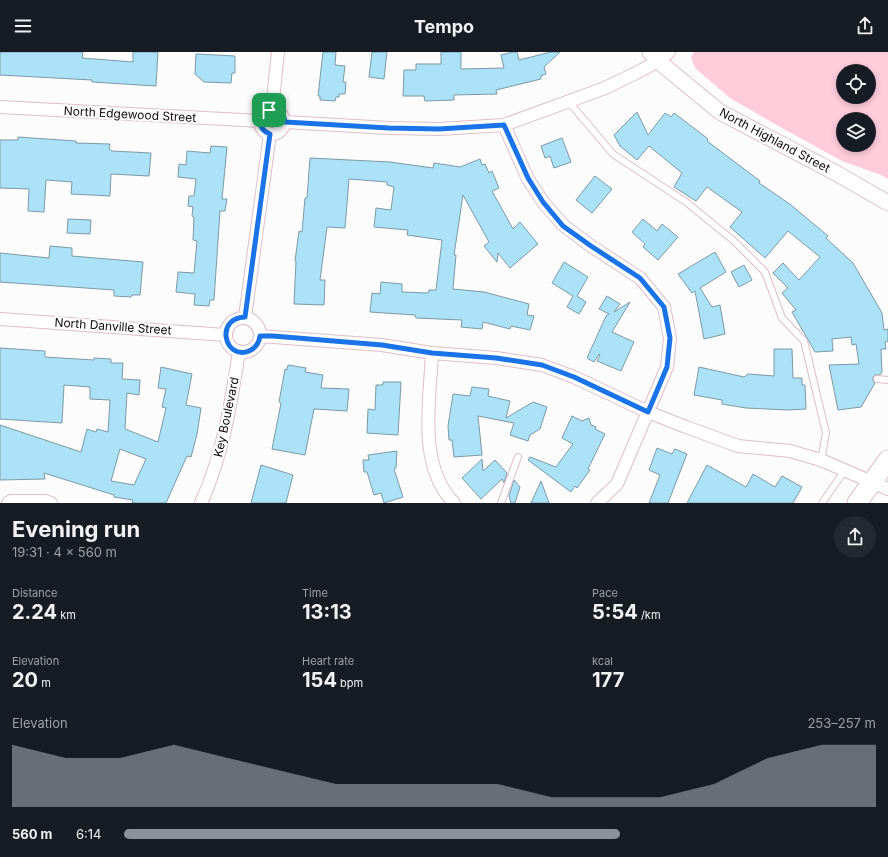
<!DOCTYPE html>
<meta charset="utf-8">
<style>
:root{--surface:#171b24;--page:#242831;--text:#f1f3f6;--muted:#9ea1a6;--accent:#8c9099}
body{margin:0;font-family:Inter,sans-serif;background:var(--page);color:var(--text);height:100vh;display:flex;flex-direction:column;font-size:15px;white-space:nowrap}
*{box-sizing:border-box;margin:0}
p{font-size:13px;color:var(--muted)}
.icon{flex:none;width:22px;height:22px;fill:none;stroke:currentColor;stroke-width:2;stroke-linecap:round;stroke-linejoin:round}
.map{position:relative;height:451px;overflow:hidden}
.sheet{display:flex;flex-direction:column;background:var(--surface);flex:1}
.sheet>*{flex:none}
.controls{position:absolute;left:836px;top:12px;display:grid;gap:8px}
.controls a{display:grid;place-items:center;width:40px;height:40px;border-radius:50%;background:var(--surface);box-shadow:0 2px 6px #0003;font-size:20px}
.pin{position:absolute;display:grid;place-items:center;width:34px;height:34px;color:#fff;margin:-17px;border-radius:8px;box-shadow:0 2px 6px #0006}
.round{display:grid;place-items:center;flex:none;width:42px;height:42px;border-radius:21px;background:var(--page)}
.overview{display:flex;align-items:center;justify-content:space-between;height:68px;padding:0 12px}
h1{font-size:22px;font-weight:700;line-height:30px}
.stats{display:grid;grid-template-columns:repeat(3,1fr);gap:6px;height:68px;padding:4px 12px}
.stats div{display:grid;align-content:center}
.stats b{font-size:20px;font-weight:700}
.stats small{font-size:11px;font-weight:400}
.stats p{font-size:11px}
.chart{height:112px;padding:8px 12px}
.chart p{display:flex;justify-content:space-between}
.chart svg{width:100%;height:72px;margin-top:4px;fill:var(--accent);opacity:.7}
ul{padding:0 12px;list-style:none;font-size:13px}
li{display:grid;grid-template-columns:64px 48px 1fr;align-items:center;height:30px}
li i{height:10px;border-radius:5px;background:var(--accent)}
header{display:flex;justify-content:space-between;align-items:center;height:52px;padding:0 12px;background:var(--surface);font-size:18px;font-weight:700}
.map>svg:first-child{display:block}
.green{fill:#ffccdc;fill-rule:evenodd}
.building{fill:#abe2f8;stroke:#7b9aa6;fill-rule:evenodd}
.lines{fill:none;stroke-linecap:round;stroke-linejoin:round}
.service-casing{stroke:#dfbec8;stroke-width:8}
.minor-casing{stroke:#dfbec8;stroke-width:14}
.tertiary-casing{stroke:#dfbec8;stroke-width:17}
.primary-casing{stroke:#dfbec8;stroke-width:21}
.service{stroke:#fff;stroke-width:6}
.minor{stroke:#fff;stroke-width:12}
.tertiary{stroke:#fff;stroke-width:15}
.primary{stroke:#fff;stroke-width:19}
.route-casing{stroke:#fff;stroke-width:8}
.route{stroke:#1a73e8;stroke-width:5}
.labels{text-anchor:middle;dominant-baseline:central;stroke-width:4;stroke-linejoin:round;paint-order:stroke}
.street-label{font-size:12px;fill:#13090c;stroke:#fff}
</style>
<header><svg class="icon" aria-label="menu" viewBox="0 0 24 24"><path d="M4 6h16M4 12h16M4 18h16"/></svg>Tempo<svg class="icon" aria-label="share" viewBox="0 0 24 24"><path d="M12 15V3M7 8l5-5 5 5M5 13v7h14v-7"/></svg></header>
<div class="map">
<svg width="888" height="451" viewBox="0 0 888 451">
<rect width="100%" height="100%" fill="#fcfcfc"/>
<path class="green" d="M 694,0 L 888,0 L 888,127 L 881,123 L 842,109 L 773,71 L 730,46 L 695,16 L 691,5 ZM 843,19 L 869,19 L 869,45 L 843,45 ZM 843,67 L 869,67 L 869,93 L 843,93 Z"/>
<path class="building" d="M 0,0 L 83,0 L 82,6 L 133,10 L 133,0 L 158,0 L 156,34 L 92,30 L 92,28 L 0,23 Z
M 323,0 L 336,0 L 335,13 L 345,14 L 343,30 L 346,30 L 345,42 L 339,42 L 339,45 L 336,45 L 335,49 L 320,48 L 320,44 L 318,44 Z
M 372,0 L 387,0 L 384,27 L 369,25 Z
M 441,0 L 461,0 L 461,17 L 504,16 L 501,3 L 513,0 L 517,0 L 519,8 L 551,0 L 560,0 L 544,15 L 546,22 L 541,24 L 541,27 L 496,38 L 497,42 L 454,43 L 454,48 L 425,49 L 424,44 L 403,44 L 404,18 L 416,18 L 416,12 L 441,12 Z
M 196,2 L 235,4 L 235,21 L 232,21 L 231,31 L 204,30 L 195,22 Z
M 637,60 L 648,83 L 665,61 L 671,65 L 674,61 L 708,87 L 707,89 L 760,129 L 759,131 L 791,153 L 828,184 L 826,186 L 853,211 L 882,261 L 884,278 L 888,277 L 888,289 L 885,290 L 886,297 L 881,297 L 882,320 L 880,323 L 875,323 L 873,325 L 873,329 L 875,331 L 861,355 L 838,358 L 829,313 L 859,312 L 856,292 L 852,293 L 851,285 L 832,287 L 833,299 L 815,300 L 792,260 L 796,258 L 782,241 L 788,236 L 773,221 L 783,211 L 799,228 L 820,205 L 788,179 L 765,206 L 730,175 L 742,160 L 707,135 L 696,149 L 674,135 L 682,121 L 649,94 L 637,108 L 620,94 L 614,83 Z
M 18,85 L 76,89 L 76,91 L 110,92 L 109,97 L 112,99 L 151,101 L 149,124 L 111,122 L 110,144 L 71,142 L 72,130 L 46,128 L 44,160 L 28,159 L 29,137 L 0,136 L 0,88 L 18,88 Z
M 562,86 L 571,110 L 554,116 L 550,104 L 545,106 L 541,94 Z
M 211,94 L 227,95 L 222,147 L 227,147 L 225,159 L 220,159 L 214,248 L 210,248 L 209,254 L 194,253 L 195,242 L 176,240 L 178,220 L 194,221 L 197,189 L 193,188 L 194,165 L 192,164 L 193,155 L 188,154 L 189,144 L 194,144 L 196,127 L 178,125 L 179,112 L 186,113 L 187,99 L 210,101 Z
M 310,106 L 390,110 L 433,116 L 434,111 L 460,115 L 480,107 L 482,113 L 485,112 L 489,121 L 492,119 L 499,136 L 492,139 L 513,177 L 520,170 L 538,192 L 510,216 L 498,201 L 497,210 L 484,194 L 489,190 L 463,143 L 454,203 L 456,203 L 453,237 L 484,240 L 529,252 L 527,263 L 534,264 L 530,278 L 511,274 L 510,277 L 483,270 L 482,277 L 461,275 L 462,268 L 416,266 L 415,263 L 370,260 L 372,241 L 380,242 L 381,230 L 402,232 L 402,240 L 428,241 L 429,238 L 436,238 L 442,188 L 407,183 L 408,178 L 374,175 L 376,156 L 391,158 L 394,135 L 387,133 L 387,130 L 349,127 L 345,176 L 327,175 L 320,228 L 325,228 L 324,253 L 294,252 L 296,209 L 295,209 L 299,179 L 302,180 L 305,146 L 307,146 Z
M 595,124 L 612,137 L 592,161 L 576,148 Z
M 68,167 L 91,168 L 90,182 L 67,181 Z
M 643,167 L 657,179 L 662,172 L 678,185 L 658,208 L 643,195 L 645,192 L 632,180 Z
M 50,194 L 72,196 L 72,204 L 143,210 L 140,243 L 132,243 L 131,245 L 114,244 L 114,238 L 0,230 L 0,201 L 49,206 Z
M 715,200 L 726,220 L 700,236 L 712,255 L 720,253 L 725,282 L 704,287 L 695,239 L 692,241 L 678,222 Z
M 564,210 L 588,225 L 577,244 L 586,250 L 579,262 L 567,255 L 573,244 L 552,231 Z
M 744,213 L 752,228 L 739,235 L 731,220 Z
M 607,244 L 620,252 L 614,260 L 630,250 L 612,280 L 634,290 L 621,319 L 597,309 L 600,303 L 599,302 L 594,310 L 587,306 L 606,264 L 609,262 L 599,257 Z
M 0,296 L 45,299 L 45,305 L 94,308 L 94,306 L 111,307 L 111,311 L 123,311 L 122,327 L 140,328 L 139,343 L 127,341 L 125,377 L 158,390 L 166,356 L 162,355 L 166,337 L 158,336 L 161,315 L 192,322 L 186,353 L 201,356 L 197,382 L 191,405 L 187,404 L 166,451 L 132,451 L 133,448 L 114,445 L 114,443 L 44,421 L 45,427 L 0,428 L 0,373 L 81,400 L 87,377 L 96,380 L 97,377 L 108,380 L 110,348 L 90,347 L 90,335 L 64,333 L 62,371 L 0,367 ZM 120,397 L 146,407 L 134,433 L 111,429 Z
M 774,297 L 792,297 L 793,326 L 802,326 L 802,333 L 805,333 L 806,357 L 788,358 L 746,356 L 722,352 L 722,348 L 694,343 L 699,315 L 744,325 L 748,322 L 774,324 Z
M 288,313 L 306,316 L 305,320 L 323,323 L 321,336 L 349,337 L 347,359 L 314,357 L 305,403 L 272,397 L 281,351 L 279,350 L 285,317 L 287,318 Z
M 383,330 L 401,330 L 398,383 L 367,381 L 368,357 L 375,358 L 376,333 L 383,333 Z
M 472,335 L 489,337 L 488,344 L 510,349 L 506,366 L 533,350 L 547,355 L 540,377 L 530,383 L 528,389 L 510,383 L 514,371 L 478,364 L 482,403 L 454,405 L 452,388 L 449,388 L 448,374 L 453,342 L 470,344 Z
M 572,364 L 582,369 L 589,366 L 591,373 L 596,375 L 595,377 L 605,382 L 588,417 L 590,418 L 577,436 L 575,434 L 571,440 L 528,408 L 530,405 L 556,415 L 573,392 L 562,386 Z
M 657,396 L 672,402 L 675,397 L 687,402 L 668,451 L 649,451 L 660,423 L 649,418 Z
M 397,399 L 396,416 L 394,417 L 403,445 L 384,451 L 381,441 L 374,443 L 367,420 L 364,420 L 363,408 L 369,408 L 368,403 Z
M 482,407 L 483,419 L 495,408 L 507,421 L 504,431 L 502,427 L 481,447 L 462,426 Z
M 261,413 L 293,423 L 286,451 L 251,451 Z
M 707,413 L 746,435 L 753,422 L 775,435 L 782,424 L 802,435 L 793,451 L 687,451 Z
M 514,428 L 520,435 L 515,451 L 511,451 L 509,444 Z
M 541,429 L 549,451 L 531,451 Z"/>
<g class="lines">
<g class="service-casing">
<path id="service" d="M 569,50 L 613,102 L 686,150 L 734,189 L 765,220 L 782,266 L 804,289 L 826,381 L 821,408
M 877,327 L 888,328
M 501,451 L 518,405
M 822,451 L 845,418"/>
</g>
<g class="minor-casing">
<path id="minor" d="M 0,55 L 260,69
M 272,57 L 278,0
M260 70a12 12 0 1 1 24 0a12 12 0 1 1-24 0Z
M 285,70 L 389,76 L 439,77 L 504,73 L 605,36 L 640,19 L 658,9 L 669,0
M 504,73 L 528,127 L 543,150 L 563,173 L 591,194 L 640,226 L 664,255 L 670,286 L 667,315 L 617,432 L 597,451
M 245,265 L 270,82
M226 283a17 17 0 1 1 34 0a17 17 0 1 1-34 0Z
M 0,267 L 225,283
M 260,284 L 382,293 L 432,301 L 496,306 L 542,313 L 574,325 L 648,360 L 686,375 L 738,394 L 790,399 L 821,408 L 888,437
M 432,301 C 430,349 417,413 454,451
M 8,451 L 11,449 L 45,449 L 51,451
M 201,451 C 223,403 231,351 239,300"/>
</g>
<g class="tertiary-casing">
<path id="tertiary" d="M 650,0 L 658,9 L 720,60 L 836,121 L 888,151"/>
</g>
<g class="primary-casing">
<path id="primary" d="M 857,451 L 888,408"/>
</g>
<use href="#service" class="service"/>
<use href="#minor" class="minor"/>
<use href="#tertiary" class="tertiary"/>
<use href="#primary" class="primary"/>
</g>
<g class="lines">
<g class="route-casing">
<path id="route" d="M 269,58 C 278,57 284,61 285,70 L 389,76 L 439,77 L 504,73 L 528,126 L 543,150 L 563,174 L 591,194 L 640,226 L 664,255 L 670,286 L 667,315 L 648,360 L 574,325 L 542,313 L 496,306 L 432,301 L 382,293 L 273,284 L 260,284 C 259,291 256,296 249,299 C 225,309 214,266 245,265 L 270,82 C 257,77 257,62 269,58 Z"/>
</g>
<use href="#route" class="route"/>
</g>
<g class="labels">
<g class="street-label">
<text transform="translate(130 62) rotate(3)">North Edgewood Street</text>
<text transform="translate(775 88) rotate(28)">North Highland Street</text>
<text transform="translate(113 274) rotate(4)">North Danville Street</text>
<text transform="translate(226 365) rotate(-78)">Key Boulevard</text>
</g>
</g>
</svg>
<div class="controls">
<a><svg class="icon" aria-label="locate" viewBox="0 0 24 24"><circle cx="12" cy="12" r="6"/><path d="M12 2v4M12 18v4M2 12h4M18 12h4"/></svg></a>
<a><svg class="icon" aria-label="layers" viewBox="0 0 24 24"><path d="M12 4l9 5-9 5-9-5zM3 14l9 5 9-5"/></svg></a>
</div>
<div class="pin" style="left:269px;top:58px;background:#1e9e55"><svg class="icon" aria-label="arrive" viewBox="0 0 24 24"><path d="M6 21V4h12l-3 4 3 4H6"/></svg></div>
</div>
<section class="sheet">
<div class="overview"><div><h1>Evening run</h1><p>19:31 · 4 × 560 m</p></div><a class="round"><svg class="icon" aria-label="share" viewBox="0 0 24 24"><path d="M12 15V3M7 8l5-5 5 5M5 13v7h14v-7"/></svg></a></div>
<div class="stats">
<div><p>Distance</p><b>2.24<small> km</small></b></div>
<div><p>Time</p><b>13:13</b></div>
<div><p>Pace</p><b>5:54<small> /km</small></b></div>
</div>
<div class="stats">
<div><p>Elevation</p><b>20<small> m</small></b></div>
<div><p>Heart rate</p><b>154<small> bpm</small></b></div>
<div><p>kcal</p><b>177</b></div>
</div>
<div class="chart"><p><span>Elevation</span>253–257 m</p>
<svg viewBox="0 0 160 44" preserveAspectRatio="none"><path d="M0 44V6L10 14L20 14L30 6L40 14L50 22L60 30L70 30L80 30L90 30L100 38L110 38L120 38L130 30L140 14L150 6L160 6V44z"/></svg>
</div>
<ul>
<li><b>560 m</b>6:14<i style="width:66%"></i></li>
</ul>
</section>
